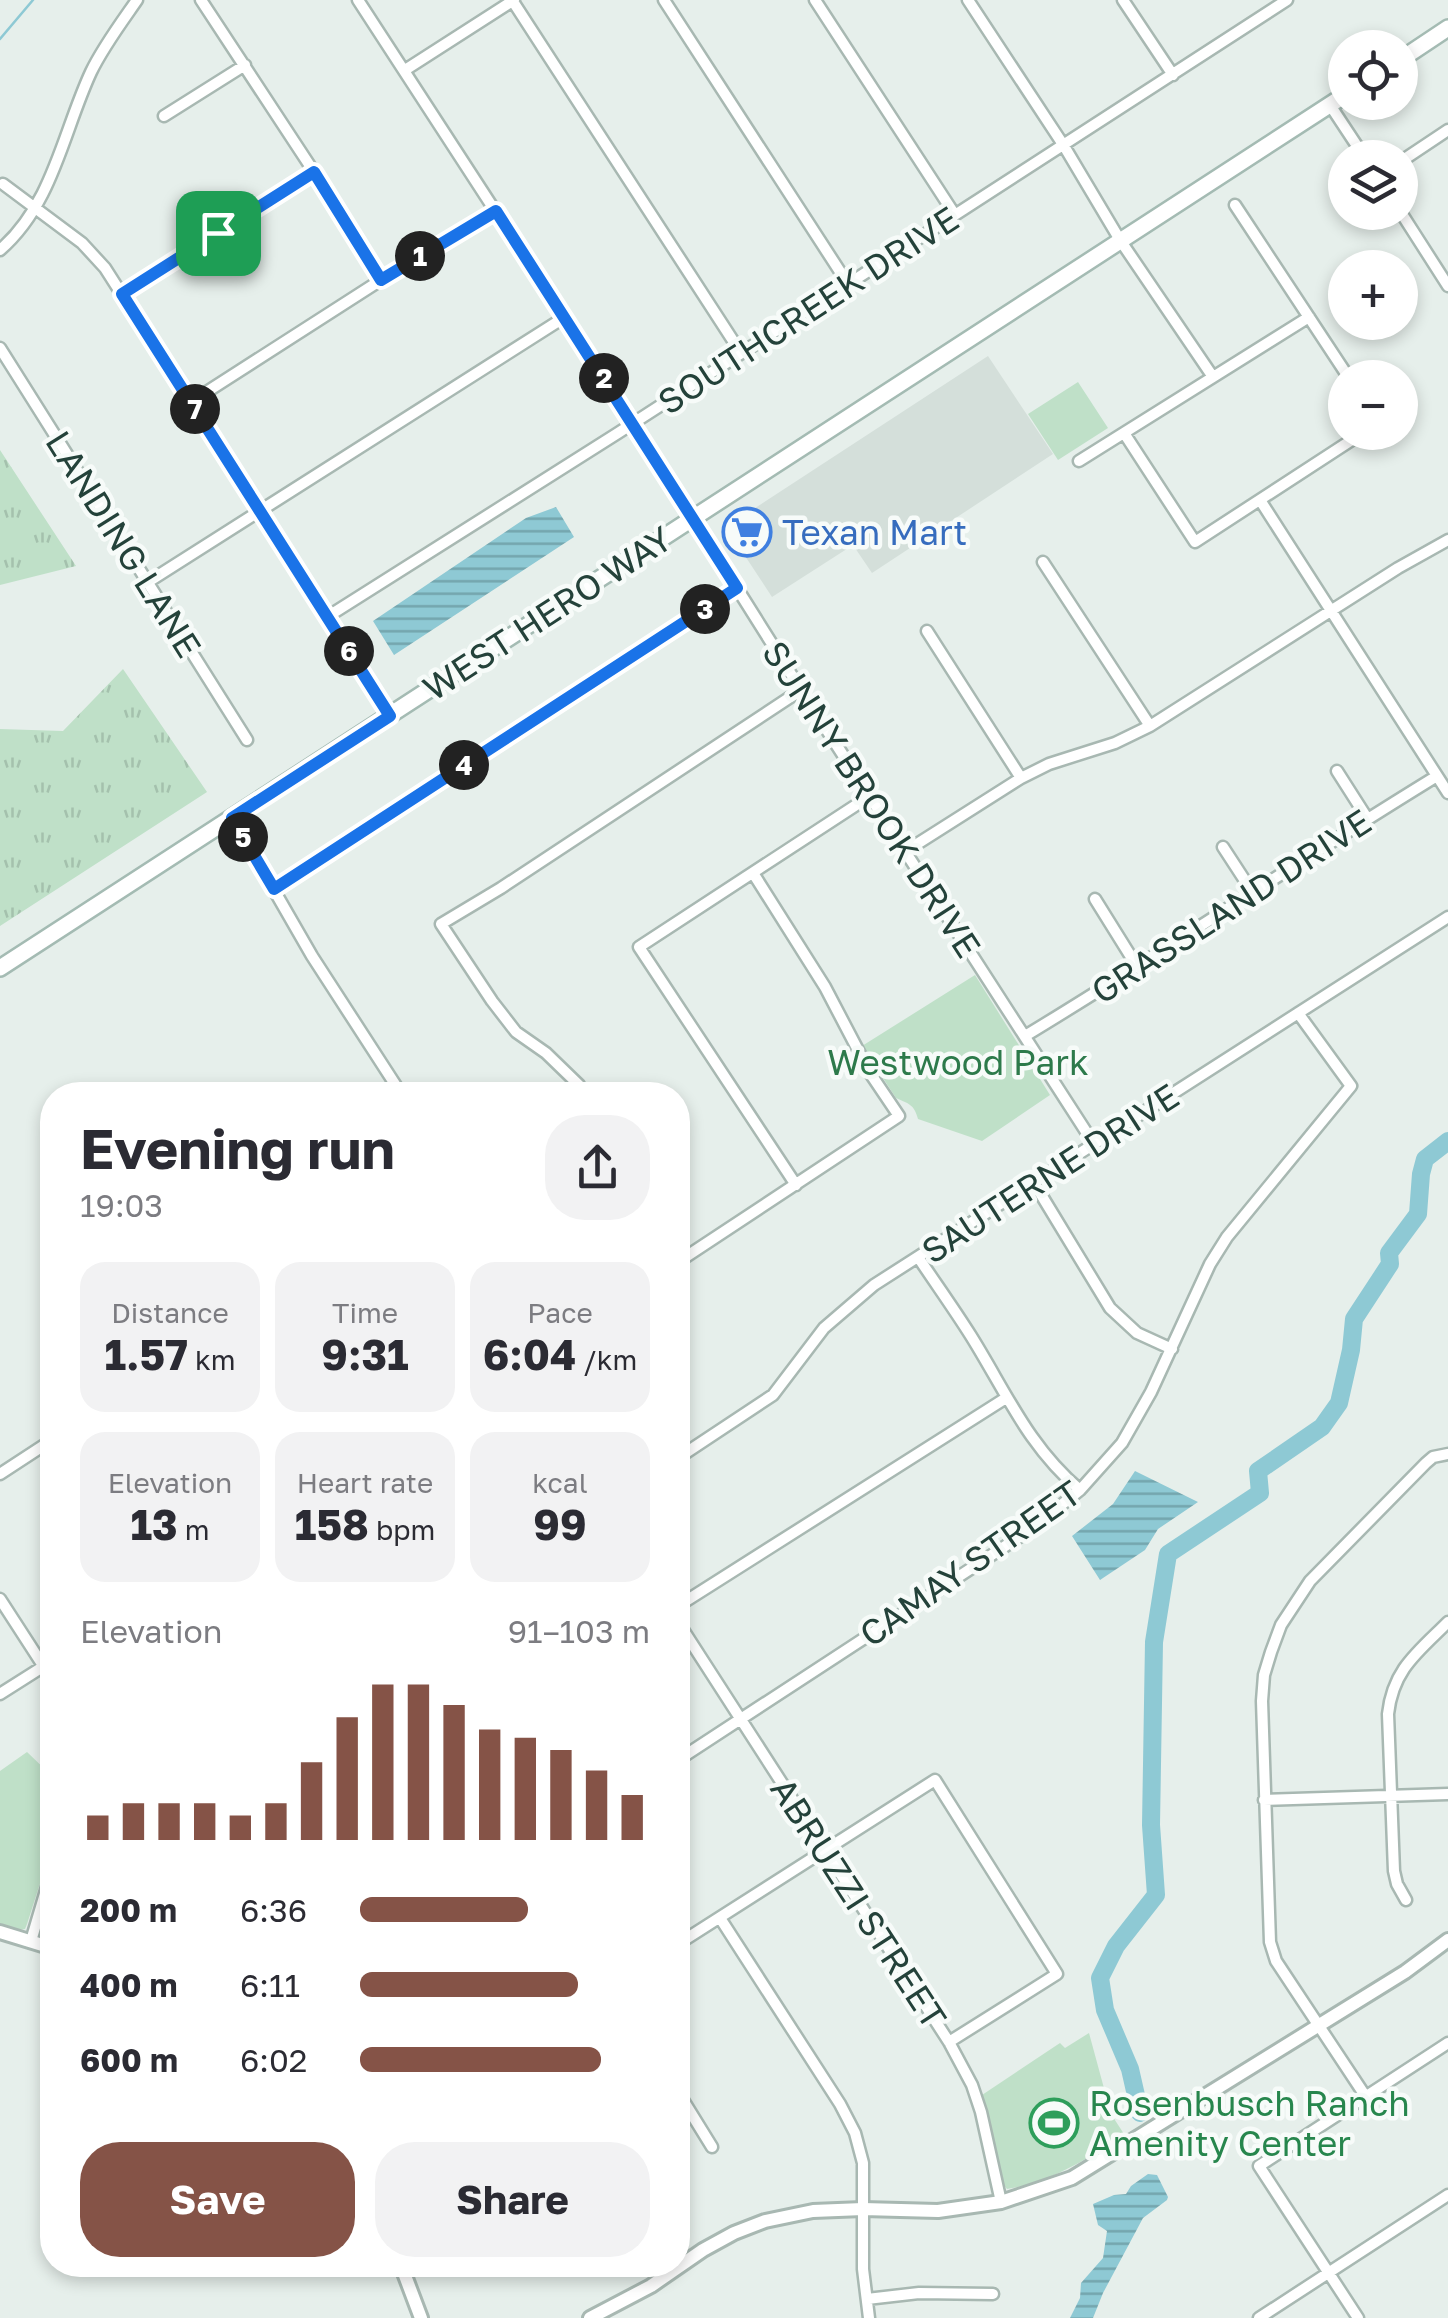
<!DOCTYPE html>
<meta charset="utf-8">
<style>
:root{--surface:#fff;--page:#f2f2f3;--text:#2b2b33;--muted:#7c7c81;--accent:#855347}
body{margin:0;font-family:"Golos Text",sans-serif;background:var(--page);color:var(--text);height:100vh;display:flex;flex-direction:column;font-size:38px;white-space:nowrap}
*{box-sizing:border-box;margin:0}
p{font-size:32px;color:var(--muted)}
.icon{flex:none;width:55px;height:55px;fill:none;stroke:currentColor;stroke-width:2;stroke-linecap:round;stroke-linejoin:round}
.map{position:relative;flex:1;overflow:hidden}
.panel{position:absolute;left:40px;top:1082px;width:650px;height:1195px;display:flex;flex-direction:column;background:var(--surface);border-radius:40px;box-shadow:0 5px 15px #0003}
.panel>*{flex:none}
.fabs{position:absolute;left:1328px;top:30px;display:grid;gap:20px}
.fabs a{display:grid;place-items:center;width:90px;height:90px;border-radius:50%;background:var(--surface);box-shadow:0 5px 15px #0003;font-size:50px}
.pin{position:absolute;display:grid;place-items:center;width:85px;height:85px;color:#fff;margin:-42px;border-radius:20px;box-shadow:0 5px 15px #0006}
.km{position:absolute;width:50px;height:50px;margin:-25px;border-radius:50%;background:#222;color:#fff;font-size:28px;line-height:50px;text-align:center}
.round{display:grid;place-items:center;flex:none;width:105px;height:105px;border-radius:40px;background:var(--page)}
.headline{display:flex;align-items:center;justify-content:space-between;height:170px;padding:0 40px}
h1{font-size:55px;font-weight:700;line-height:75px}
.figures{display:grid;grid-template-columns:repeat(3,1fr);gap:15px;height:170px;padding:10px 40px}
.figures div{display:grid;align-content:center;border-radius:25px;background:var(--page);text-align:center}
.figures b{font-size:42px;font-weight:700}
.figures small{font-size:28px;font-weight:400}
.figures p{font-size:28px}
.chart{height:280px;padding:20px 40px}
.chart p{display:flex;justify-content:space-between}
.chart svg{width:100%;height:180px;margin-top:10px;stroke:var(--accent);stroke-width:6}
.cta{display:flex;gap:20px;margin-top:auto;padding:20px 40px}
.cta a{flex:1;height:115px;border-radius:40px;background:var(--accent);color:#fff;font-size:40px;font-weight:700;line-height:115px;text-align:center}
.cta a+a{background:var(--page);color:var(--text)}
ul{padding:0 40px;list-style:none;font-size:32px}
li{display:grid;grid-template-columns:160px 120px 1fr;align-items:center;height:75px}
li i{height:25px;border-radius:12px;background:var(--accent)}
.map>svg:first-child{display:block}
.built{fill:#d4dfda}
.grass{fill:url(#grass-tufts)}
.park{fill:#bfe0c8}
.water{fill:url(#water-rules)}
.lines{fill:none;stroke-linecap:round;stroke-linejoin:round}
.stream{stroke:#8ec9d4;stroke-width:2.5}
.river{stroke:#8ec9d4;stroke-width:18}
.minor-casing{stroke:#a8b8b2;stroke-width:15}
.tertiary-casing{stroke:#a8b8b2;stroke-width:18}
.secondary-casing{stroke:#a4bbb3;stroke-width:20}
.minor{stroke:#fff;stroke-width:10}
.tertiary{stroke:#fff;stroke-width:12}
.secondary{stroke:#fff;stroke-width:15}
.route-casing{stroke:#fff;stroke-width:20}
.route{stroke:#1a73e8;stroke-width:12}
.labels{text-anchor:middle;dominant-baseline:central;stroke-width:9;stroke-linejoin:round;paint-order:stroke}
.street-label{font-size:35px;fill:#24423a;stroke:#f7fbf9}
.shop-label{font-size:35px;fill:#366cbe;stroke:#f7fbf9;text-anchor:start}
.park-label{font-size:35px;fill:#2d7a4b;stroke:#f7fbf9}
.leisure-label{font-size:35px;fill:#27864d;stroke:#f7fbf9;text-anchor:start}
</style>
<div class="map">
<svg width="1448" height="2318" viewBox="0 0 1448 2318">
<defs>
<pattern id="grass-tufts" width="24" height="20" patternUnits="userSpaceOnUse" patternTransform="scale(2.5)"><rect width="24" height="20" fill="#bfe0c8"/><path d="M3 7l-1-3M5 7V3M7 7l1-3M15 17l-1-3M17 17v-4M19 17l1-3" fill="none" stroke="#a4c1ad"/></pattern>
<pattern id="water-rules" width="6" height="5" patternUnits="userSpaceOnUse" patternTransform="scale(2.5)"><rect width="6" height="5" fill="#8ec9d4"/><path d="M0 2.5h6" fill="none" stroke="#74a5ad"/></pattern>
</defs>
<rect width="100%" height="100%" fill="#e6efeb"/>
<path class="built" d="M 988,356 L 1053,454 L 872,573 L 853,545 L 772,597 L 726,527 Z"/>
<path class="grass" d="M 0,450 L 76,566 L 0,585 Z
M 123,669 L 207,792 L 0,926 L 0,729 L 63,731 Z"/>
<path class="park" d="M 1078,382 L 1108,428 L 1058,460 L 1028,414 Z
M 975,975 L 1050,1095 L 982,1141 L 918,1119 C 914,1104 909,1104 896,1098 L 862,1046 Z
M 27,1752 L 52,1776 L 52,1846 L 27,1924 L 25,1929 L 19,1930 L 0,1925 L 0,1771 Z
M 1089,2033 L 1111,2114 L 1124,2134 C 1090,2158 1049,2183 1007,2189 L 1003,2184 L 982,2095 L 1060,2043 L 1065,2048 Z"/>
<path class="water" d="M 556,507 L 574,537 L 394,655 L 373,621 L 526,518 Z
M 1135,1471 L 1198,1502 L 1158,1529 L 1145,1550 L 1100,1580 L 1072,1536 L 1113,1504 Z
M 1148,2174 L 1157,2175 L 1168,2197 L 1167,2200 L 1143,2218 L 1103,2293 L 1093,2318 L 1070,2318 L 1080,2298 L 1081,2283 L 1103,2258 L 1107,2231 L 1098,2225 L 1093,2204 L 1114,2195 L 1126,2194 L 1131,2186 Z"/>
<g class="lines">
<path class="stream" d="M 0,39 L 33,0"/>
<path class="river" d="M 1140,2113 L 1130,2069 L 1105,2010 L 1100,1978 L 1116,1946 L 1156,1895 L 1151,1825 L 1154,1642 L 1168,1554 L 1260,1493 L 1258,1471 L 1322,1427 L 1339,1403 L 1351,1350 L 1354,1319 L 1390,1264 L 1389,1253 L 1418,1214 L 1421,1174 L 1425,1159 L 1448,1141"/>
<g class="minor-casing">
<path id="minor" d="M 201,0 L 314,172 L 381,280
M 358,0 L 633,423 L 801,690 L 1094,1144
M 512,0 L 741,353
M 664,0 L 848,284
M 815,0 L 955,215
M 968,0 L 1064,146 L 1120,240 L 1213,377
M 1123,0 L 1173,75
M 405,70 L 514,0
M 1330,105 L 1365,158
M 164,116 L 245,65
M 1400,162 L 1448,130
M 3,184 L 82,243 L 105,268 L 391,716
M 1235,205 L 1349,378
M 1400,211 L 1448,286
M 0,250 C 53,204 63,132 91,72 C 103,47 121,23 137,0
M 122,294 L 314,172
M 0,348 L 247,740
M 191,402 L 381,280 L 495,211
M 1124,433 L 1195,542 L 1364,432
M 1079,461 L 1309,317
M 1260,500 L 1448,793
M 1043,562 L 1150,726
M 148,582 L 565,317
M 327,617 L 618,433 L 1287,0
M 927,631 L 1021,778
M 1337,771 L 1367,818
M 232,817 L 312,956 L 402,1095
M 1223,847 L 1253,893
M 906,851 L 1021,778 L 1049,764 L 1115,743 L 1150,726 L 1398,568 L 1448,540
M 274,889 L 737,588
M 1095,899 L 1138,968
M 1025,1036 C 1164,952 1298,861 1437,776
M 585,1095 L 579,1085 L 546,1053 L 516,1032 L 492,1001 L 441,924 L 501,888 L 801,690
M 1034,1183 L 1110,1308 L 1137,1333 L 1172,1349
M 796,1185 L 639,947 L 870,796
M 918,1257 C 936,1284 954,1309 971,1336 C 1006,1392 1028,1446 1080,1490
M 678,1262 L 899,1116 L 870,1073 L 825,987 L 753,873
M 678,1458 L 773,1395 L 824,1328 L 874,1285 L 1448,917
M 0,1474 L 52,1440
M 0,1599 L 44,1667
M 678,1606 L 1006,1398
M 678,1622 L 949,2042 L 972,2085 L 981,2112 L 1001,2202
M 0,1694 L 52,1661
M 678,1760 L 1030,1530 L 1080,1490 L 1122,1443 L 1151,1392 L 1210,1264 L 1227,1237 L 1351,1086 L 1298,1013
M 1264,1800 L 1448,1794
M 1406,1900 L 1397,1884 L 1394,1871 L 1388,1714 C 1393,1669 1418,1652 1448,1622
M 720,1918 L 840,2104 L 855,2133 L 863,2163 L 863,2269 L 869,2318
M 31,1941 L 52,1870
M 678,1944 L 935,1780 L 1057,1974 L 949,2042
M 678,2092 L 712,2147
M 1366,2097 L 1276,1961 L 1270,1942 L 1262,1701 L 1264,1675 L 1271,1652 L 1281,1625 L 1310,1581 L 1426,1463 L 1433,1457 L 1448,1454
M 867,2299 L 919,2293 L 993,2294
M 1259,2318 L 1448,2195
M 1358,2318 L 1259,2166 L 1448,2043"/>
</g>
<g class="tertiary-casing">
<path id="tertiary" d="M 0,1932 L 52,1948
M 401,2265 L 421,2318
M 590,2318 L 651,2286 L 703,2250 L 734,2233 L 765,2221 L 813,2211 L 863,2209 L 938,2211 L 1001,2202 L 1072,2178 L 1405,1972 L 1448,1940"/>
</g>
<g class="secondary-casing">
<path id="secondary" d="M 1400,60 L 1448,28
M 0,968 L 1345,95"/>
</g>
<use href="#minor" class="minor"/>
<use href="#tertiary" class="tertiary"/>
<use href="#secondary" class="secondary"/>
</g>
<g class="lines">
<g class="route-casing">
<path id="route" d="M 314,172 L 381,280 L 496,211 L 737,588 L 274,889 L 232,818 L 390,716 L 122,294 Z"/>
</g>
<use href="#route" class="route"/>
</g>
<defs>
<g id="supermarket-ring" transform="scale(2.5)"><circle r="9.5" fill="#f7fbf9" stroke="#3f7fe0" stroke-width="1.5"/><path d="M-6-5.5h2.5l.6 2H6L4.5 2H-2.5L-4.4-4H-6ZM-1.5 3.2a1.3 1.3 0 1 0 .1 0ZM3 3.2a1.3 1.3 0 1 0 .1 0Z" fill="#3f7fe0"/></g>
<g id="stadium-ring" transform="scale(2.5)"><circle r="9.5" fill="#f7fbf9" stroke="#2e9e5b" stroke-width="1.5"/><path d="M0-5a6.5 5 0 1 0 0 10a6.5 5 0 1 0 0-10ZM-3.5-1.8h7v3.6h-7Z" fill="#2e9e5b"/></g>
</defs>
<g fill-rule="evenodd">
<use href="#supermarket-ring" x="747" y="532"/>
<use href="#stadium-ring" x="1054" y="2123"/>
</g>
<g class="labels">
<g class="street-label">
<text transform="translate(808 310) rotate(-33)">SOUTHCREEK DRIVE</text>
<text transform="translate(124 544) rotate(58)">LANDING LANE</text>
<text transform="translate(547 613) rotate(-33)">WEST HERO WAY</text>
<text transform="translate(872 799) rotate(57)">SUNNY BROOK DRIVE</text>
<text transform="translate(1231 906) rotate(-33)">GRASSLAND DRIVE</text>
<text transform="translate(1050 1173) rotate(-33)">SAUTERNE DRIVE</text>
<text transform="translate(970 1563) rotate(-35)">CAMAY STREET</text>
<text transform="translate(859 1903) rotate(57)">ABRUZZI STREET</text>
</g>
<g class="shop-label">
<text x="782" y="532">Texan Mart</text>
</g>
<g class="park-label">
<text x="958" y="1062">Westwood Park</text>
</g>
<g class="leisure-label">
<text x="1089" y="2103">Rosenbusch Ranch<tspan x="1089" dy="40">Amenity Center</tspan></text>
</g>
</g>
</svg>
<div class="fabs">
<a><svg class="icon" aria-label="locate" viewBox="0 0 24 24"><circle cx="12" cy="12" r="6"/><path d="M12 2v4M12 18v4M2 12h4M18 12h4"/></svg></a>
<a><svg class="icon" aria-label="layers" viewBox="0 0 24 24"><path d="M12 4l9 5-9 5-9-5zM3 14l9 5 9-5"/></svg></a>
<a>+</a>
<a>−</a>
</div>
<div class="pin" style="left:218px;top:233px;background:#1e9e55"><svg class="icon" aria-label="arrive" viewBox="0 0 24 24"><path d="M6 21V4h12l-3 4 3 4H6"/></svg></div>
<b class="km" style="left:420px;top:256px">1</b>
<b class="km" style="left:604px;top:378px">2</b>
<b class="km" style="left:705px;top:609px">3</b>
<b class="km" style="left:464px;top:765px">4</b>
<b class="km" style="left:243px;top:837px">5</b>
<b class="km" style="left:349px;top:651px">6</b>
<b class="km" style="left:195px;top:409px">7</b>
<section class="panel">
<div class="headline"><div><h1>Evening run</h1><p>19:03</p></div><a class="round"><svg class="icon" aria-label="share" viewBox="0 0 24 24"><path d="M12 15V3M7 8l5-5 5 5M5 13v7h14v-7"/></svg></a></div>
<div class="figures">
<div><p>Distance</p><b>1.57<small> km</small></b></div>
<div><p>Time</p><b>9:31</b></div>
<div><p>Pace</p><b>6:04<small> /km</small></b></div>
</div>
<div class="figures">
<div><p>Elevation</p><b>13<small> m</small></b></div>
<div><p>Heart rate</p><b>158<small> bpm</small></b></div>
<div><p>kcal</p><b>99</b></div>
</div>
<div class="chart"><p><span>Elevation</span>91–103 m</p>
<svg viewBox="0 0 160 44" preserveAspectRatio="none"><path d="M5 44V38M15 44V35M25 44V35M35 44V35M45 44V38M55 44V35M65 44V25M75 44V14M85 44V6M95 44V6M105 44V11M115 44V17M125 44V19M135 44V22M145 44V27M155 44V33"/></svg>
</div>
<ul>
<li><b>200 m</b>6:36<i style="width:58%"></i></li>
<li><b>400 m</b>6:11<i style="width:75%"></i></li>
<li><b>600 m</b>6:02<i style="width:83%"></i></li>
</ul>
<div class="cta"><a>Save</a><a>Share</a></div>
</section>
</div>
